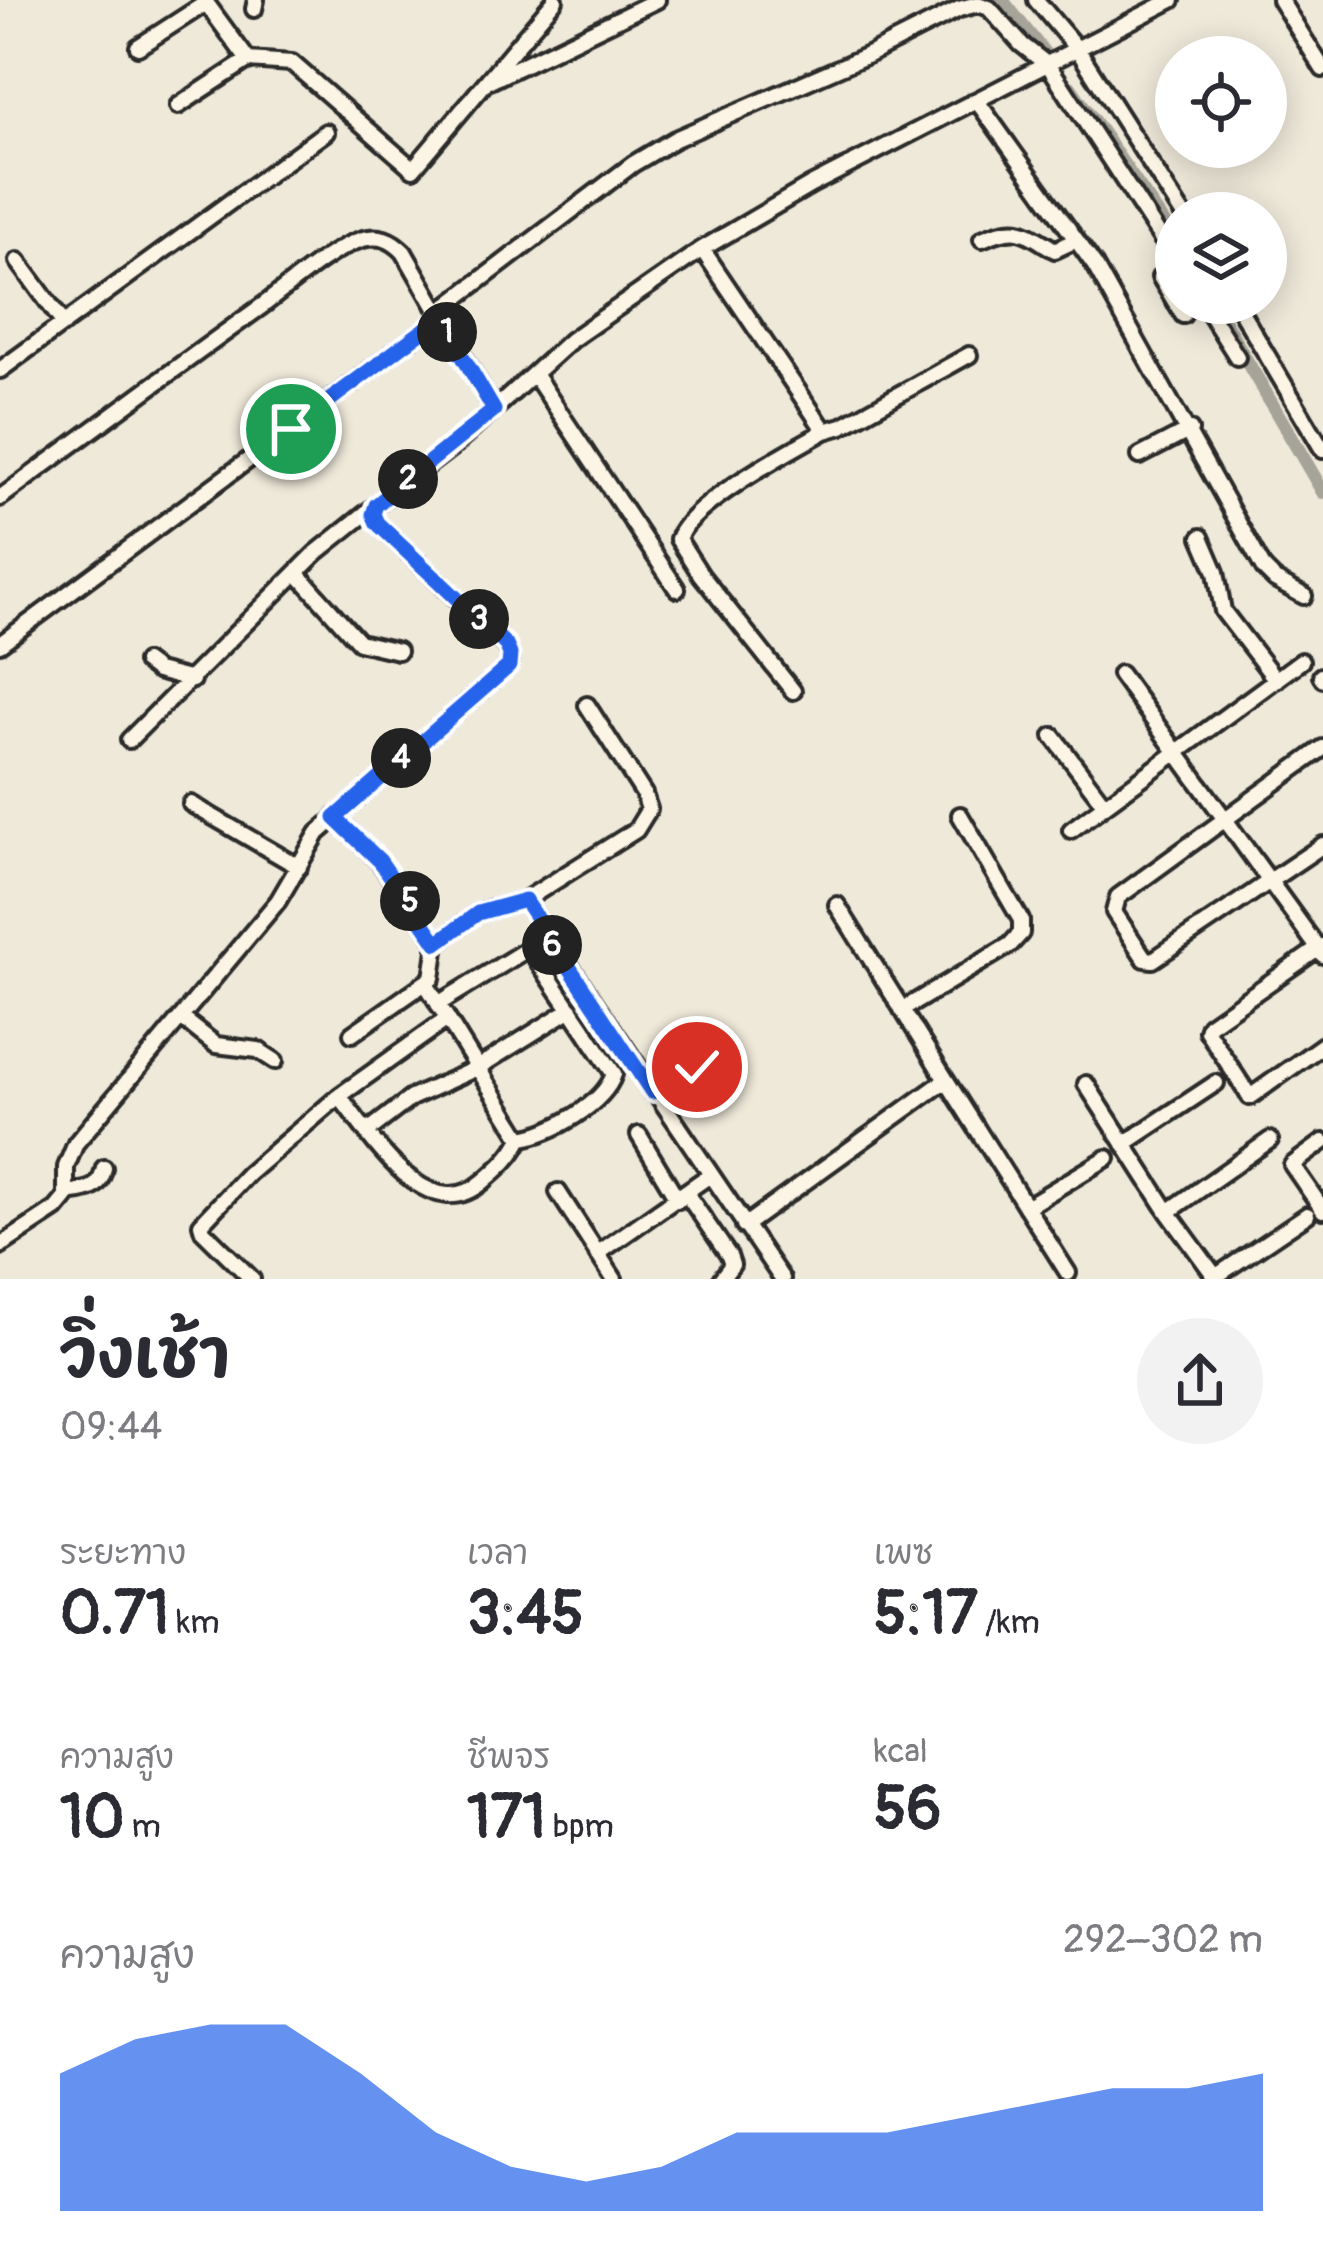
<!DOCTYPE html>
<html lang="th">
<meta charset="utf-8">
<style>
:root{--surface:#fff;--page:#f2f2f3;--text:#2b2b33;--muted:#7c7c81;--accent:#2563eb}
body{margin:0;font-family:Pangolin,"Playpen Sans Thai",sans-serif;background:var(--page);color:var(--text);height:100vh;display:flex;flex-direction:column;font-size:45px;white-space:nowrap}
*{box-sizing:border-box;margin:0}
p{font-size:39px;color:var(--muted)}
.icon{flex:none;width:66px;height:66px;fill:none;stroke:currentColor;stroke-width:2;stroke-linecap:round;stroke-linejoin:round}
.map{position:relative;height:1279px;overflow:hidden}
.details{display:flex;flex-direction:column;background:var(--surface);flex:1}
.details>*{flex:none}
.controls{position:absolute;left:1155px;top:36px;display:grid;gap:24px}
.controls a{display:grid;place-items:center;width:132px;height:132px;border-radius:50%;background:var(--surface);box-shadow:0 6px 30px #0003;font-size:60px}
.pin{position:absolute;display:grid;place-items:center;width:102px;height:102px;color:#fff;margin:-51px;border:6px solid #fff;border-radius:50%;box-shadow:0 3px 12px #0007}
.km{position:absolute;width:60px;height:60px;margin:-30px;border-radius:50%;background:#222;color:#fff;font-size:33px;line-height:60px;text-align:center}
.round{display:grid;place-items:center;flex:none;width:126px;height:126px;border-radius:63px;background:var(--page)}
.summary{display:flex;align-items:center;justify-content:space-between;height:204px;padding:0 60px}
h1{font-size:66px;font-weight:700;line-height:90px}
.figures{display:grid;grid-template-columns:repeat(3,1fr);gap:18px;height:204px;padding:12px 60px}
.figures div{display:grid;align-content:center}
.figures b{font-size:60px;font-weight:700}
.figures small{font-size:33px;font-weight:400}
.figures p{font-size:33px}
.chart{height:336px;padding:24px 60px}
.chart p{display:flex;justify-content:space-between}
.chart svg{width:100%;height:216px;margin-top:12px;fill:var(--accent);opacity:.7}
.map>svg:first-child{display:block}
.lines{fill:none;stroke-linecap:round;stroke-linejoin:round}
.canal{stroke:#a6a399;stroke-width:14}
.minor-casing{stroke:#2b2b2b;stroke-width:22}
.minor{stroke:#fcf5e5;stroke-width:14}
.route-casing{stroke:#fff;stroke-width:24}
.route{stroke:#2563eb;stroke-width:15}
</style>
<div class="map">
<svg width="1323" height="1279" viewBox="0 0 1323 1279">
<rect width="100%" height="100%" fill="#efe9da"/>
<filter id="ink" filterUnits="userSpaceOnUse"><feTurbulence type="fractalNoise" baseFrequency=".00833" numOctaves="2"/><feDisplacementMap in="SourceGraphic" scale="24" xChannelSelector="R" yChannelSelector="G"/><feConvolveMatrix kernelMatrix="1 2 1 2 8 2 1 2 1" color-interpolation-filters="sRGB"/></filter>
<g filter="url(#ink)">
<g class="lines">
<path class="canal" d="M 1002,0 L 1057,69
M 1070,87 L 1176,241
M 1213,303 L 1323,492"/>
<g class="minor-casing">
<path id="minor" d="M 204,0 L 248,60 L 292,63 L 413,169 L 555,0
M 1036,0 L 1078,50 L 1182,213
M 1280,0 L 1323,69
M 254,9 L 256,0
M 138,47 L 206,3
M 490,81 L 657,0
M 977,101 L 1095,266 L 1264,569 L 1275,580 L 1304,596
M 178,106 L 248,60
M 982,239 C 1019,223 1023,231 1055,250 L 1076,240
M 702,249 L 825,431 L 842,426 L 969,355
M 18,261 L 64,324
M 1176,264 L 1160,277 L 1183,315
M 1203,303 L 1237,357
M 1236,303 L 1323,450
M 437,313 L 633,164 L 675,139 L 868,55 L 959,9 L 978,4 L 989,8 L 1021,44 L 1049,66 L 1176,261
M 0,370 L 326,132
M 534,374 L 677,589
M 1140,456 L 1190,430
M 0,498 C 87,434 174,369 262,306 C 289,286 331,248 363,239 C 380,235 391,239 404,252 L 494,410
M 1201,537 L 1216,572 L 1223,611 L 1276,680
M 297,573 L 359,642 L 398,651
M 0,644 L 440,318
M 145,662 L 157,671 L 192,680
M 1120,674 L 1323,955
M 1321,676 L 1323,679
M 793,691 L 701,575 L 678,539 C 689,505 791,450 825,431
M 1053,736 L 1105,805
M 129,740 L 316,553 L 376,505
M 1323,748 L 1118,897 L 1114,912 L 1145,959 L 1153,960 L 1323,845
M 191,804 L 299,867
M 335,817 L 379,861 L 437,943 L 478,913 L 525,900 L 636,830 L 649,809 L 644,794 L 587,705
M 1071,830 L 1301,661
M 525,900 L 782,1279
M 1322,946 L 1209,1025 L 1207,1031 L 1250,1097 L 1323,1045
M 438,1004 L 529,948 L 614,1074 C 604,1104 551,1134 521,1138
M 902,1010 L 1010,945 L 1021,933 L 1021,920 L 960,815
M 183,1019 L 216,1045 L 258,1050 L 275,1061
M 352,1034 L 432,978 L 437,943
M 946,1080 L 1068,1273
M 1086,1084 L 1168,1212 L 1217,1279
M 652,1092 L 697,1067
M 339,1096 L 447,1019
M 368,1131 L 411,1098 L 477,1068 L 571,1009
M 639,1135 L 678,1200
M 1323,1142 L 1292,1165 L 1323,1210
M 1124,1144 L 1216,1083
M 558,1192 L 614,1279
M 66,1193 C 87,1190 100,1191 104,1168
M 686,1193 L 729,1256 L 732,1265 L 721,1279
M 1026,1207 L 1107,1158
M 1168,1212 L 1270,1140
M 744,1226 L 946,1080 L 837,905
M 0,1246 L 56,1209 L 66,1197 L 66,1167 L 76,1143 L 278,901 L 318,833 L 509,666 L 510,654 L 505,645 L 377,523 L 372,514 L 376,505 L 455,445 L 571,340 L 702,249 L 811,185 L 1172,0
M 597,1254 L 710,1175
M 1215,1277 L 1307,1215
M 252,1279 L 203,1231 L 201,1224 L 248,1174 L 339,1096 C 370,1134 427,1231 484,1181 C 499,1168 513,1156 521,1138 L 426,984"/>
</g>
<use href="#minor" class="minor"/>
</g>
</g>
<g class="lines" filter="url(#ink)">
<g class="route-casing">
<path id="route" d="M 291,429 L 440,318 L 494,410 L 376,505 L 373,514 L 377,523 L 506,645 L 510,654 L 509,666 L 335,818 L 380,861 L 437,943 L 478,913 L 525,900 L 652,1092 L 697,1067"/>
</g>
<use href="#route" class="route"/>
</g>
</svg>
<div class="controls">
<a><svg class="icon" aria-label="locate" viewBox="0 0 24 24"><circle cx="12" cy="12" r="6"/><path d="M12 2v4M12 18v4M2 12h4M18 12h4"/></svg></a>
<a><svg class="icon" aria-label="layers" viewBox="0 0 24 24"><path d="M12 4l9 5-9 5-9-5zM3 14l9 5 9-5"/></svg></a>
</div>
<div class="pin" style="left:291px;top:429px;background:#1e9e55"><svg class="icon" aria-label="arrive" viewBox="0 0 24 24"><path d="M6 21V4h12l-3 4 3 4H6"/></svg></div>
<div class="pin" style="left:697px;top:1067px;background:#d93025"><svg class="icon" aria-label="check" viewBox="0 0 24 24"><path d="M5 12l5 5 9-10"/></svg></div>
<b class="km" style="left:447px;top:332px">1</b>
<b class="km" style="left:408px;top:479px">2</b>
<b class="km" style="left:479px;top:619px">3</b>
<b class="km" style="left:401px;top:758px">4</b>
<b class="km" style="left:410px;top:901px">5</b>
<b class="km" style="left:552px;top:945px">6</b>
</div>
<section class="details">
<div class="summary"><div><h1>วิ่งเช้า</h1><p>09:44</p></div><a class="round"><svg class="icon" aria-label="share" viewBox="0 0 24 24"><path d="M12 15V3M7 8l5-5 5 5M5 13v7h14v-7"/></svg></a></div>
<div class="figures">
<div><p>ระยะทาง</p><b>0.71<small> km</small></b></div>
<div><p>เวลา</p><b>3:45</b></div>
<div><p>เพซ</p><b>5:17<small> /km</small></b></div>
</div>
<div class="figures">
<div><p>ความสูง</p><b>10<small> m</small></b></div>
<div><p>ชีพจร</p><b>171<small> bpm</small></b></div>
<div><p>kcal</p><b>56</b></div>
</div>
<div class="chart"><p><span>ความสูง</span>292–302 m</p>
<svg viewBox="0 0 160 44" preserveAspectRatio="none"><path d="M0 44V16L10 9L20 6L30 6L40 16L50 28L60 35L70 38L80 35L90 28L100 28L110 28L120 25L130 22L140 19L150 19L160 16V44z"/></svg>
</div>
</section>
